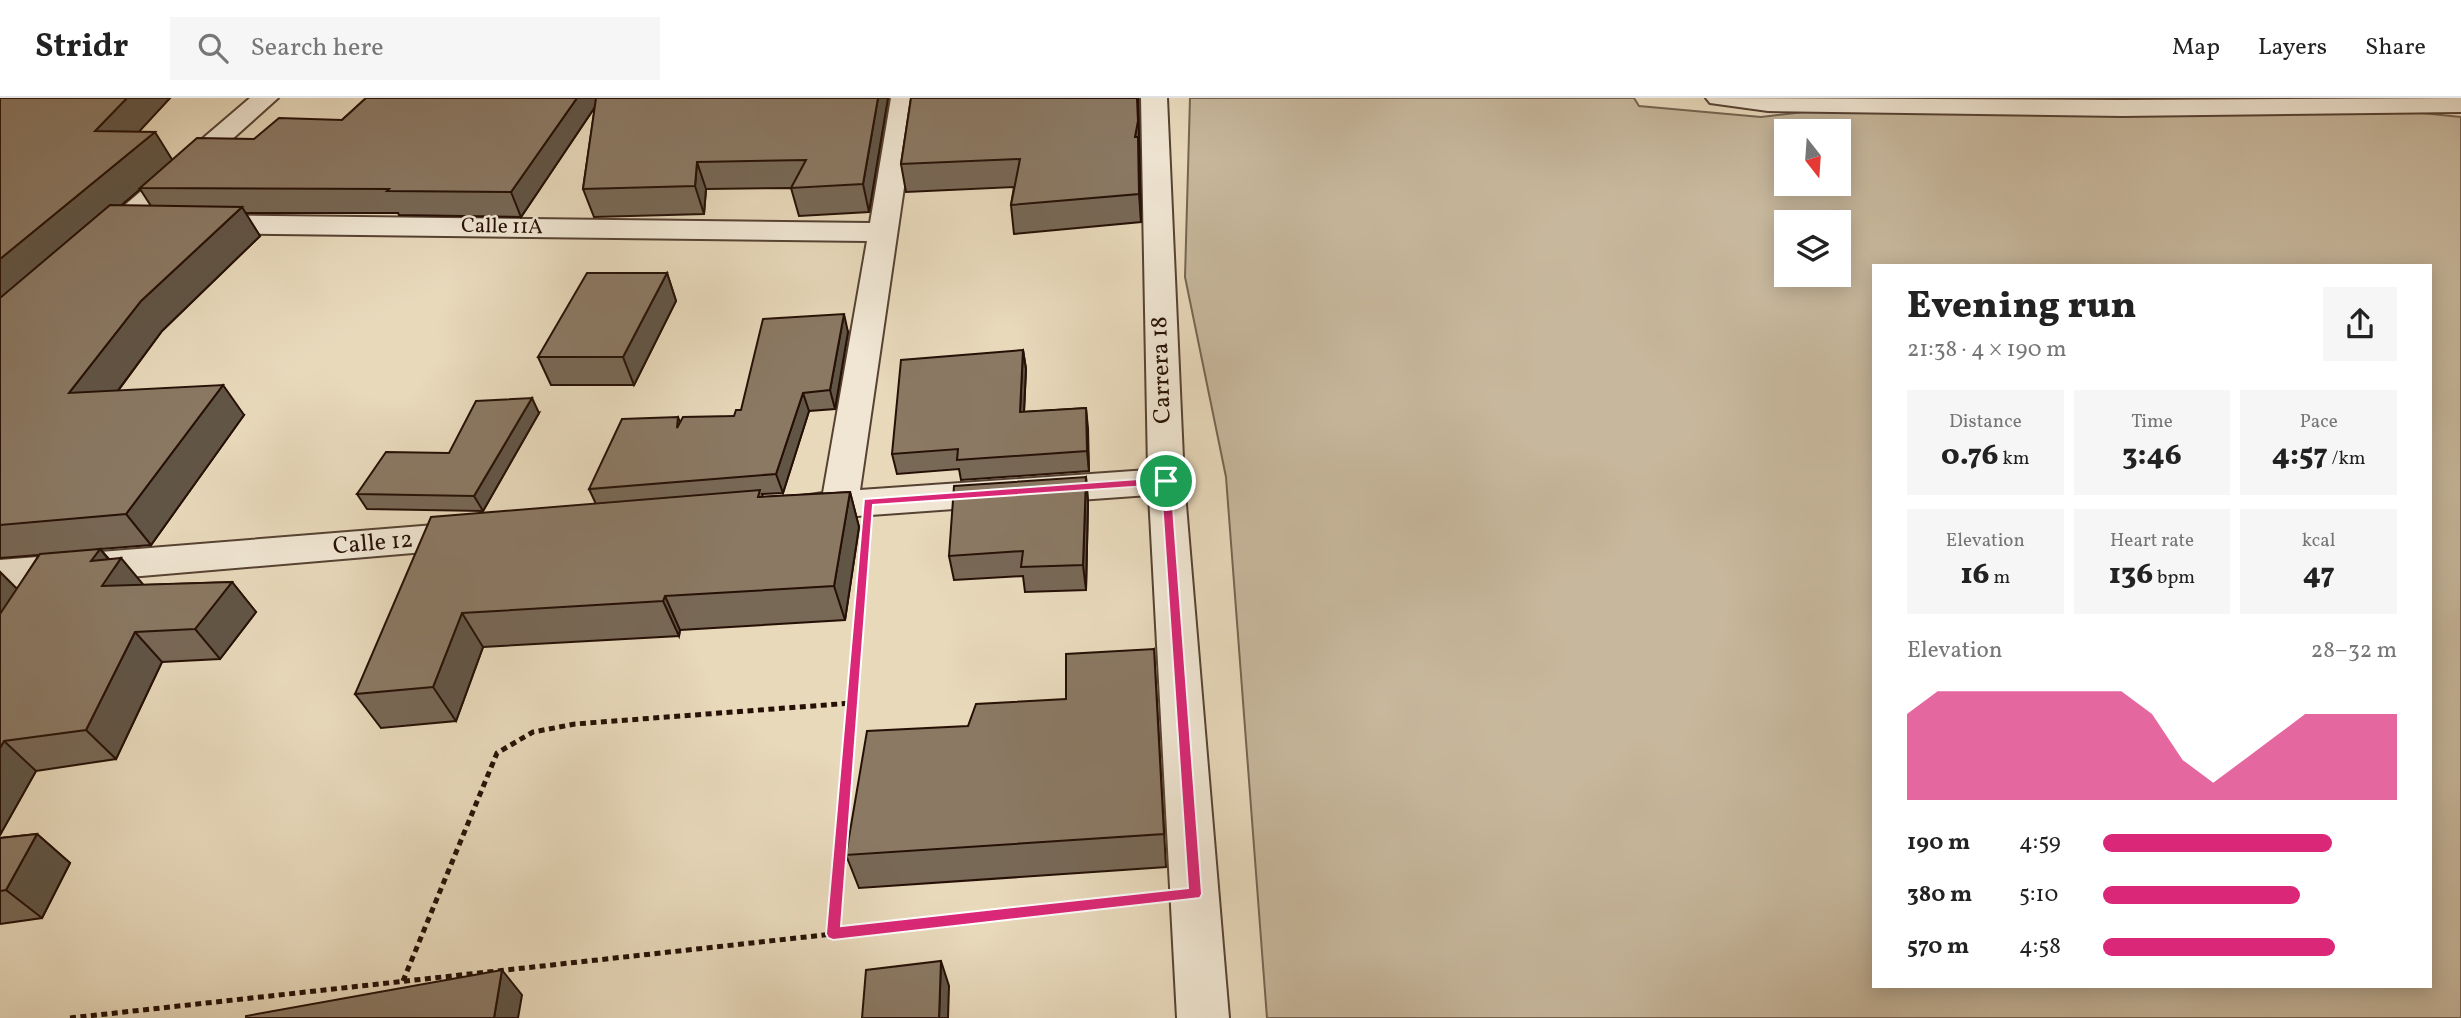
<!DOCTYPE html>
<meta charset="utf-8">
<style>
:root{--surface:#fff;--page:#f6f6f6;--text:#222;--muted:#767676;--line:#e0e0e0;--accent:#db2777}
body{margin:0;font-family:Vollkorn,serif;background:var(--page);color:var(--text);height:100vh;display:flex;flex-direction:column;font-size:26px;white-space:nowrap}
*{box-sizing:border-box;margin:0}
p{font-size:23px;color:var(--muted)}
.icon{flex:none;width:38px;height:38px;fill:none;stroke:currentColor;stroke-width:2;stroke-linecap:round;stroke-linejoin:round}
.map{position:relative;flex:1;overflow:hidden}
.details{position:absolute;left:1872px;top:166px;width:560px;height:724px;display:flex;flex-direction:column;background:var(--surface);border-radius:0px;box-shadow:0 4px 18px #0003}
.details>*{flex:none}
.needle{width:46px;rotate:163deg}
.controls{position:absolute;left:1774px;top:21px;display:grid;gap:14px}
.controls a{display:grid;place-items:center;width:77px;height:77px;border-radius:0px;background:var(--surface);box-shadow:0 4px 18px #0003;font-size:35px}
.pin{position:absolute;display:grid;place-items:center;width:60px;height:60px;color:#fff;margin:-30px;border:4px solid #fff;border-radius:50%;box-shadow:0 2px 7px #0007}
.round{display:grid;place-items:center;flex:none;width:74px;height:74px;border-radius:0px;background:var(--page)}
.summary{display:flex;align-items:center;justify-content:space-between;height:119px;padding:0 35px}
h1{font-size:38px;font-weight:800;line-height:52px}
.figures{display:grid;grid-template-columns:repeat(3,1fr);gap:10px;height:119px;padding:7px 35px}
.figures div{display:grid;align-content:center;border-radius:0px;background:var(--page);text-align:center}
.figures b{font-size:30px;font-weight:800}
.figures small{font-size:19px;font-weight:400}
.figures p{font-size:19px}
.chart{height:196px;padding:14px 35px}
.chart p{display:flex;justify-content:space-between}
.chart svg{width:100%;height:126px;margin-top:7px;fill:var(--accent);opacity:.7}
ul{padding:0 35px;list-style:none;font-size:23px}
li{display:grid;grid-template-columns:112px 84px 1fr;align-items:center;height:52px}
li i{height:18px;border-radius:9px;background:var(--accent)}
header{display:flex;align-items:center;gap:42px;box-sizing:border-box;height:98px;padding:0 35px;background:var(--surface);border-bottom:2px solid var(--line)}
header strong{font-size:33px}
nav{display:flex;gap:38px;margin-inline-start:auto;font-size:24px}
.search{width:490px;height:63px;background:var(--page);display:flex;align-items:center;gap:18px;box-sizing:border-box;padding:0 24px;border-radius:0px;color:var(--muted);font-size:26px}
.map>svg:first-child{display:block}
.green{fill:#c7b79c;stroke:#766451;stroke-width:2;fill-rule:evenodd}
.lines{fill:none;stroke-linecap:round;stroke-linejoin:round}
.street-casing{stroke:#564233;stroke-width:4}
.path-far1{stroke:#261006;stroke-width:4.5;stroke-dasharray:5 3.5;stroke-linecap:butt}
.path{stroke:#261006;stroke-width:5;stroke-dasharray:6 4.5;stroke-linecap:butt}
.street{fill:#f0e6d3;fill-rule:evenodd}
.wall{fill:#786856;stroke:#261006;stroke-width:2;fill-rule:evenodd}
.shaded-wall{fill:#615546;stroke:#261006;stroke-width:2}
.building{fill:#8b7964;stroke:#261006;stroke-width:2}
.route{fill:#db2777;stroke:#fff;stroke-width:2;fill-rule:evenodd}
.labels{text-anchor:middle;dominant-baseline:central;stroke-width:5;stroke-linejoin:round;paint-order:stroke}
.far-street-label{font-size:21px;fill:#261006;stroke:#f0e6d3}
.street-label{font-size:24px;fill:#261006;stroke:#f0e6d3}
</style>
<header>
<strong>Stridr</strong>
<div class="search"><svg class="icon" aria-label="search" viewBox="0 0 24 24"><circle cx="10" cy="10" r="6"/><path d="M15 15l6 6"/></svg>Search here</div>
<nav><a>Map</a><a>Layers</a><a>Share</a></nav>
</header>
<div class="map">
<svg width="2461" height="920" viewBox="0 0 2461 920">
<rect width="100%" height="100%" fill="#e8d9bb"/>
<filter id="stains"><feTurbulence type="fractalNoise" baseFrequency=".00286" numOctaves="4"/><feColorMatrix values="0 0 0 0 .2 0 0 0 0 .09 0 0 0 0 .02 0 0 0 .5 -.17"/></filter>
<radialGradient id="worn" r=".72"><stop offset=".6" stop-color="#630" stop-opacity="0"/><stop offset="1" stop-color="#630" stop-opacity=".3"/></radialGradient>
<path class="green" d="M 1190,0 L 1634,0 L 1639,8 L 1761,19 L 1927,0 L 2273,0 L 2461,19 L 2461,920 L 1267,920 L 1226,379 L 1185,179 ZM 1787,33 L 1839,33 L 1839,86 L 1787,86 ZM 1787,124 L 1839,124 L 1839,177 L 1787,177 ZM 1874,168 L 2431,168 L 2431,889 L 1874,889 Z"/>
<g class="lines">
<g class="street-casing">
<path id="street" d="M 250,0 L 278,0 L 113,148 L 102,151 L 91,148 L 87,142 L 91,136 Z
M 891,0 L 917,0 L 860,392 L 1148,372 L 1141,0 L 1167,0 L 1184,383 L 1229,920 L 1177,920 L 1149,397 L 801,422 L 788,418 L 782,409 L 788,400 L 823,395 L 867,143 L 201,135 L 191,132 L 186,126 L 191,120 L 201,117 L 870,125 Z
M 1706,0 L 2122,2 L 2461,0 L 2461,14 L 2122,18 L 1768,13 L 1710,5 Z
M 472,424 L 485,428 L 491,437 L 485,446 L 472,450 L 0,490 L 0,462 Z"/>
</g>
<path class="path-far1" d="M 857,542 L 865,446"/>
<path class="path" d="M 833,836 L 857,540
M 403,883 L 497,655 L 533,634 L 575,626 L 852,605
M 70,920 L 1142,802"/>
<use href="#street" class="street"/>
</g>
<path class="wall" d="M 0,0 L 170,0 L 138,34 L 172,62 L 254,41 L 342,22 L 366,0 L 888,0 L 869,114 L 799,118 L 791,90 L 706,91 L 704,116 L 594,119 L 583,91 L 595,9 L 521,119 L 399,117 L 398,115 L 245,115 L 260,138 L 162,233 L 118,293 L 244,317 L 151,447 L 100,451 L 109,461 L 143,487 L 232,484 L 256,514 L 220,561 L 162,564 L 116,661 L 36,673 L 0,737 L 0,474 L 17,491 L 39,457 L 0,460 ZM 140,91 L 151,108 L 120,108 Z
M 911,0 L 1138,0 L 1141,124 L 1014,136 L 1011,107 L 1014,89 L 906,94 L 901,66 Z
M 667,175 L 676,203 L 634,287 L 551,287 L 538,259 Z
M 848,234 L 835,311 L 809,313 L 783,395 L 762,396 L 763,399 L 850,394 L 859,429 L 845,522 L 680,532 L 679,538 L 483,549 L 456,623 L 381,630 L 355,596 L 596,406 L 589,391 L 678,319 L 680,324 L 734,318 Z
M 1023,252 L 1026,271 L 1024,314 L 1086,310 L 1089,373 L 961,382 L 959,371 L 897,376 L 892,356 Z
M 539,315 L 483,413 L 367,411 L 357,396 Z
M 1086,379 L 1088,404 L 1086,492 L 1025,494 L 1023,478 L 954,482 L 949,458 Z
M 1154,551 L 1166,769 L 859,790 L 846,757 L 968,628 L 1066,601 Z
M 37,736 L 70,765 L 42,820 L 0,826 L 0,740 Z"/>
<path class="shaded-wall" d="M 127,0 L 170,0 L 114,61 L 95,33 Z
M 577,0 L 601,0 L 521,119 L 511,94 Z
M 878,0 L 888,0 L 869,114 L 863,86 Z
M 1137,0 L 1138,0 L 1141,124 L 1135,39 Z
M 155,34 L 173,63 L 0,211 L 0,161 Z
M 697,64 L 706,91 L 704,116 L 695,88 Z
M 242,109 L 260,138 L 162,233 L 93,326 L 69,295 L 141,203 Z
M 667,175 L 676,203 L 634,287 L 623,259 Z
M 844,216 L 848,234 L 835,311 L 830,292 Z
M 1023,252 L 1026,271 L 1023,334 L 1020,314 Z
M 223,287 L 244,317 L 151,447 L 126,416 Z
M 803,295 L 809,313 L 783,395 L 776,376 Z
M 532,300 L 539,315 L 483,413 L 474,398 Z
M 1086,310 L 1088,330 L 1089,373 L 1087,353 Z
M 1086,379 L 1088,404 L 1086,492 L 1083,467 Z
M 850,394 L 859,429 L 845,522 L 834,488 Z
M 100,451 L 115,469 L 121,460 L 147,491 L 102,488 L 91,463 Z
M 0,474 L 17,491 L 0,517 Z
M 232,484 L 256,514 L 220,561 L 195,531 Z
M 665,498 L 680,532 L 679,538 L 663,503 Z
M 462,515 L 483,549 L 456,623 L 433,589 Z
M 135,534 L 162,564 L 116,661 L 86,632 Z
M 4,643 L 36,673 L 0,737 L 0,650 Z
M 37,736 L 70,765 L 42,820 L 6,792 Z
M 941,863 L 949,888 L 948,920 L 939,920 Z
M 502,872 L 522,897 L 518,920 L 494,920 Z"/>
<path class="building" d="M 0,0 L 127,0 L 95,33 L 155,34 L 0,161 Z
M 366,0 L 577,0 L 511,94 L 387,93 L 389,91 L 140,90 L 197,40 L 254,41 L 279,20 L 342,22 Z
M 596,0 L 878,0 L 863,86 L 791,90 L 806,62 L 697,64 L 695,88 L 583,91 Z
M 911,0 L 1137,0 L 1138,23 L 1135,39 L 1138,39 L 1139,96 L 1011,107 L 1020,61 L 901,66 Z
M 110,107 L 242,109 L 141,203 L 69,295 L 223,287 L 126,416 L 0,427 L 0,200 Z
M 587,175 L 667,175 L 623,259 L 538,259 Z
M 844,216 L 830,292 L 803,295 L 776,376 L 589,391 L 622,321 L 678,319 L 677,330 L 683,319 L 734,318 L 736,312 L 741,312 L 763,221 Z
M 1023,252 L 1020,314 L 1086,310 L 1087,353 L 957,362 L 958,351 L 892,356 L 901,262 Z
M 532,300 L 474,398 L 357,396 L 386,354 L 449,355 L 476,303 Z
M 1086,379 L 1083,467 L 1021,469 L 1023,453 L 949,458 L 954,388 Z
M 760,392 L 758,399 L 850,394 L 834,488 L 665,498 L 663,503 L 462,515 L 433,589 L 355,596 L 431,419 Z
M 100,451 L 91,463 L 121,460 L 102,488 L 232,484 L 195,531 L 135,534 L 86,632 L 4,643 L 0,650 L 0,516 L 40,456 Z
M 1154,551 L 1164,736 L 846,757 L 867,633 L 968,628 L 976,606 L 1066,601 L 1066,556 Z
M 37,736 L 6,792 L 0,793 L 0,740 Z
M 941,863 L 939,920 L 862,920 L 866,872 Z
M 502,872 L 494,920 L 246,920 L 246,918 Z"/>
<path class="route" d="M 1166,379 L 1171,383 L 1202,796 L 1200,800 L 833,842 L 828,840 L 826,836 L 864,401 ZM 1161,387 L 1188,790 L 841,828 L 873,407 Z"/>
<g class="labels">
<g class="far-street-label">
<text transform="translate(502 129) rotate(1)">Calle 11A</text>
</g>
<g class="street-label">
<text transform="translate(1162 272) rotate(-92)">Carrera 18</text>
<text transform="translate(373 446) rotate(-5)">Calle 12</text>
</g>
</g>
<rect width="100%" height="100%" filter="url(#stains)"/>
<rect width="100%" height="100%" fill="url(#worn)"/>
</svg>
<div class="controls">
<a><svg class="needle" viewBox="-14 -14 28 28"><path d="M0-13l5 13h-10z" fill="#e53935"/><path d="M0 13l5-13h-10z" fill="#767676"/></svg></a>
<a><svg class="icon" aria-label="layers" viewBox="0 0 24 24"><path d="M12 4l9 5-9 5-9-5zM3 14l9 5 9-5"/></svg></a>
</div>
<div class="pin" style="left:1166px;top:383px;background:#1e9e55"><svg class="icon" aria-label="arrive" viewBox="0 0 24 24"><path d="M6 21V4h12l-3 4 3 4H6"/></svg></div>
<section class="details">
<div class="summary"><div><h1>Evening run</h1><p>21:38 · 4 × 190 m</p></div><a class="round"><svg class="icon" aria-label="share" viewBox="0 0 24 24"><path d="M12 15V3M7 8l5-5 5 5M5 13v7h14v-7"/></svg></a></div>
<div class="figures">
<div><p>Distance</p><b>0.76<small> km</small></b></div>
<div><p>Time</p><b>3:46</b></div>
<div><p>Pace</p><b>4:57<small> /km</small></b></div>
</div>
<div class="figures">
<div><p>Elevation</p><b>16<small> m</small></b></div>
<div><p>Heart rate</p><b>136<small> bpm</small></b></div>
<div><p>kcal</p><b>47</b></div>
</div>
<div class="chart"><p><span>Elevation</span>28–32 m</p>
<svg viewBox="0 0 160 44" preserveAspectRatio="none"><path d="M0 44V14L10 6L20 6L30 6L40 6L50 6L60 6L70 6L80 14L90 30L100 38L110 30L120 22L130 14L140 14L150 14L160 14V44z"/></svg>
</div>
<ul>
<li><b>190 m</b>4:59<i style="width:78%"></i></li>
<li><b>380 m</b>5:10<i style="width:67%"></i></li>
<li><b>570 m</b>4:58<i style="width:79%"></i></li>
</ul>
</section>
</div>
